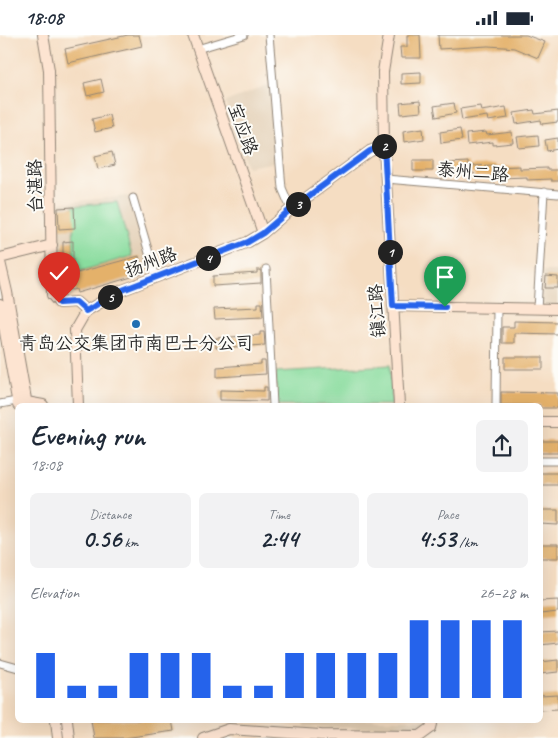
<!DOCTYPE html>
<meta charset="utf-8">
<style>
:root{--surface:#fff;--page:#f2f2f3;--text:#1f2937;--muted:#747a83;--accent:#2563eb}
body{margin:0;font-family:Caveat,"LXGW WenKai TC",sans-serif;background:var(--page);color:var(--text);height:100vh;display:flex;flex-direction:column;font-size:19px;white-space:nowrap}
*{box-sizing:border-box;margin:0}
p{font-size:16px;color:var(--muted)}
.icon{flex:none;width:28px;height:28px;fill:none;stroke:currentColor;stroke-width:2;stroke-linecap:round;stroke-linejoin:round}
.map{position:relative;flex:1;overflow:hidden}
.panel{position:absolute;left:15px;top:368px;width:528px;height:320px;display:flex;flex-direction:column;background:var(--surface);border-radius:8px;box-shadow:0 5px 20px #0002}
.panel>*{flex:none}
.pin{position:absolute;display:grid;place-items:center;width:42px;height:42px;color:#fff;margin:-51px -21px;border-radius:50% 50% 50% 0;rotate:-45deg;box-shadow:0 0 5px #0007}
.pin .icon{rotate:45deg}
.km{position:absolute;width:25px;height:25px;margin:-12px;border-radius:50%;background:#222;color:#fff;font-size:14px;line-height:25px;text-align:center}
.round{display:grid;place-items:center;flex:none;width:52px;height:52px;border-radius:8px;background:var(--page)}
.overview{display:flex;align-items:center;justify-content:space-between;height:85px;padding:0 15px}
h1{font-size:28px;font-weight:800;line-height:38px}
.metrics{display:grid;grid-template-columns:repeat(3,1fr);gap:8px;height:85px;padding:5px 15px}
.metrics div{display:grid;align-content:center;border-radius:8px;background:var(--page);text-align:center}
.metrics b{font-size:25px;font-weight:800}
.metrics small{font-size:14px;font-weight:400}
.metrics p{font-size:14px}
.chart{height:140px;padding:10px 15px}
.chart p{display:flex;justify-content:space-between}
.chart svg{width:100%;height:90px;margin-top:5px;stroke:var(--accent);stroke-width:6}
.status{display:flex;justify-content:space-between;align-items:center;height:35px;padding:0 25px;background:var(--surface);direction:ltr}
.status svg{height:14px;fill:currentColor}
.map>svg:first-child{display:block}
.built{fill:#e2cdb2}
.green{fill:#89dc9e;stroke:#5a8464}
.building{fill:#e4b16a}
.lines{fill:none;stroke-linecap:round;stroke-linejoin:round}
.street-casing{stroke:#908476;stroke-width:9}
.secondary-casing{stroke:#908476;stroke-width:12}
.street{stroke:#fff;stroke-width:7}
.secondary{stroke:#fde4d1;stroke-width:10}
.route-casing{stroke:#fff;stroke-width:10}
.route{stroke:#2563eb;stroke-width:6}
.poi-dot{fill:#1f6fb2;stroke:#fdfcf7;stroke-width:2}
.labels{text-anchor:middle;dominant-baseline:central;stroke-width:4;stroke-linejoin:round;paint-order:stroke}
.street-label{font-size:18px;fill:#2b2b2b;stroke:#fdfcf7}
.poi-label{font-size:18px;fill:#2b2b2b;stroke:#fdfcf7}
</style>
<div class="status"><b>18:08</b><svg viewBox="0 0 49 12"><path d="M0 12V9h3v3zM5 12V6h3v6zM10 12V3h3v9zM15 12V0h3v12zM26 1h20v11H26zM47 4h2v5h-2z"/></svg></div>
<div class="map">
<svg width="558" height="703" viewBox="0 0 558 703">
<rect width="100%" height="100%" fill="#fdfcf7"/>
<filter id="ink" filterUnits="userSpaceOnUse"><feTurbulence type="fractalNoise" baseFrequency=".02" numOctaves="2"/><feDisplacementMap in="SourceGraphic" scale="10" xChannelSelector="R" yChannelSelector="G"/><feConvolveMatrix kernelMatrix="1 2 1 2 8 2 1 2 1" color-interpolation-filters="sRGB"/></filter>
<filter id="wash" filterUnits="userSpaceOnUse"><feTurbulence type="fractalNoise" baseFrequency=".0096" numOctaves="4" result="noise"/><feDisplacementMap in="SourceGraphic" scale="20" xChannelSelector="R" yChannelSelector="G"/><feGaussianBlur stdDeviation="1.12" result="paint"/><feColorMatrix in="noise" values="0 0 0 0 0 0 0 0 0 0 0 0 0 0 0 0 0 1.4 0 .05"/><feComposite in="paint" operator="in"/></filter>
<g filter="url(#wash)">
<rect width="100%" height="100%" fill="#f5ddc2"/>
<path class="built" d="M 269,50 L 277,127 L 248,132 L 225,67 Z
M 128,161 L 151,239 L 67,263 L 60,260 L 58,257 L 60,168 Z
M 543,236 L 558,236 L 558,271 L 541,271 Z
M 303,685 L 427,685 L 417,694 L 304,692 Z"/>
<path class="green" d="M 117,167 L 132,221 L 74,238 L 73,171 Z
M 390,330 L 392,370 L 277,370 L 276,337 Z"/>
<g id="blocks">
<path class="building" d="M 128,0 L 139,0 L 142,11 L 68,28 L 65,14 Z
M 407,0 L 420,0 L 421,23 L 401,23 L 400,12 L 407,12 Z
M 438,0 L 526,0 L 545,7 L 538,23 L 514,13 L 504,12 L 488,11 L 439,14 Z
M 421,37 L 421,48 L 401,49 L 401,38 Z
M 101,44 L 104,57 L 87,61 L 84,48 Z
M 420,66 L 421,77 L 401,79 L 400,68 Z
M 454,68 L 456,78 L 436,82 L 434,71 Z
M 480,71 L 481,76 L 506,72 L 508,83 L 488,86 L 487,81 L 462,85 L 460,74 Z
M 534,75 L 535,79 L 558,76 L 558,87 L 542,89 L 541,85 L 516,89 L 514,78 Z
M 109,80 L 112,93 L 95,97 L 92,84 Z
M 423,93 L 424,104 L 404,107 L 403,96 Z
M 460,94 L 462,105 L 441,108 L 440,97 Z
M 486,97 L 487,100 L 512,97 L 513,108 L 493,110 L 493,107 L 467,110 L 466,99 Z
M 538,100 L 539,111 L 519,113 L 517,102 Z
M 558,103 L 558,114 L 547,116 L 545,105 Z
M 112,117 L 115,130 L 98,134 L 95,121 Z
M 413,125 L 433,125 L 433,136 L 413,136 Z
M 468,127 L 468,131 L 495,130 L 495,132 L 520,131 L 520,134 L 547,133 L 547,135 L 558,135 L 558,146 L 551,146 L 551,144 L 527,145 L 527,142 L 500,143 L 500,141 L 475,142 L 474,138 L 448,139 L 448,128 Z
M 74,172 L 75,193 L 59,194 L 58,173 Z
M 73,206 L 73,239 L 139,221 L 142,239 L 77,258 L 76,254 L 72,255 L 68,254 L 63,246 L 63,207 Z
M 257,235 L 261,235 L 261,248 L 213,251 L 213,241 L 257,238 Z
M 546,241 L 558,242 L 558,253 L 545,253 Z
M 258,268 L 262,268 L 263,282 L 215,284 L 214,274 L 258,272 Z
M 514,286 L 558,287 L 558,299 L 514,298 L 514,308 L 502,308 L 502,292 L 514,292 Z
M 260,297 L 264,297 L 265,310 L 216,313 L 216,303 L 260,300 Z
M 505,322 L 543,322 L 543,334 L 505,334 Z
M 261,326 L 265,326 L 266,339 L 217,342 L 217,332 L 261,329 Z
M 264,352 L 267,352 L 267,366 L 220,365 L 220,355 L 264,356 Z
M 501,357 L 558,358 L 558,373 L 540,373 L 540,370 L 501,370 Z
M 540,406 L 558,406 L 558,418 L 540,418 Z
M 540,438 L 558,438 L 558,450 L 540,450 Z
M 540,475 L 558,475 L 558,490 L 540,489 Z
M 540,509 L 558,509 L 558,523 L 540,523 Z
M 558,565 L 558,577 L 540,579 L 540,566 Z
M 558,596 L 558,608 L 540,610 L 540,597 Z
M 558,625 L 558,637 L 540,639 L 540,627 Z
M 558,660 L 558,674 L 540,675 L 540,661 Z
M 91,685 L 172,685 L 174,696 L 124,703 L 94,703 Z"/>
</g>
</g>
<g filter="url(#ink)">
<use href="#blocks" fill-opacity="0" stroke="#908476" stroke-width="1"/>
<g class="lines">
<g class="street-casing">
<path id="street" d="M 269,0 L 282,153 L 291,174
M 197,14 L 244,0
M 386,144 L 558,159
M 133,163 L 156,242
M 266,234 L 273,370
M 537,274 L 544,157
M 0,369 L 17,366
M 496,370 L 497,273
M 540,426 L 558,426
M 0,628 L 18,633"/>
</g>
<g class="secondary-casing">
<path id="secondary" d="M 43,0 L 49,35 L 52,260 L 59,268 L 76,267 L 86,276
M 193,0 L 263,198
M 389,0 L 383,37 L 384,111 L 399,370
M 0,223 L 52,210
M 0,227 L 7,257 L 27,370
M 0,269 L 18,370
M 393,271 L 558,274
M 21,366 L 43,370
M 78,370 L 75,295 L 86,276 L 120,256 L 248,207 L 263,198 L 291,174 L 370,116 L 384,111
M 540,387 L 558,387
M 56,685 L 58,703
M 67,685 L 69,703
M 203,703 L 229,694 L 321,700 L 420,701 L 431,693 L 433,685"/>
</g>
<use href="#street" class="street"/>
<use href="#secondary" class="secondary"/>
</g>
</g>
<g class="lines" filter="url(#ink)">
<g class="route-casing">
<path id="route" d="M 59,268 L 76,267 L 86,276 L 120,256 L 248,207 L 263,198 L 291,174 L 370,116 L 384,110 L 393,271 L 445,272"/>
</g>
<use href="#route" class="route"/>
</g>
<circle class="poi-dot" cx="136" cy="289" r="5"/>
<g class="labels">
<g class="street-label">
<text transform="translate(243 94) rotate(70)">宝应路</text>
<text transform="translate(473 137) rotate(5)">泰州二路</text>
<text transform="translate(35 151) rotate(-91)">台湛路</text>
<text transform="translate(151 227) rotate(-21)">扬州路</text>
<text transform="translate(377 276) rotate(-94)">镇江路</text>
</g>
<g class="poi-label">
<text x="136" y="308">青岛公交集团市南巴士分公司</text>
</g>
</g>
</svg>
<div class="pin" style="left:445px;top:272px;background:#1e9e55"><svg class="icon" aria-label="arrive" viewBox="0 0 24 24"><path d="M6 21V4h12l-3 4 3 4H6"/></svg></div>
<div class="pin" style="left:59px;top:268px;background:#d93025"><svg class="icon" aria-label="check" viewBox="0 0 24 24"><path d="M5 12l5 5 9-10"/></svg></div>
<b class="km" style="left:390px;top:217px">1</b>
<b class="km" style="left:384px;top:111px">2</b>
<b class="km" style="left:298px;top:169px">3</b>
<b class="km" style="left:208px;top:223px">4</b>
<b class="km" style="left:110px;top:262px">5</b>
<section class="panel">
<div class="overview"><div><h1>Evening run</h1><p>18:08</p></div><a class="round"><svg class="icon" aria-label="share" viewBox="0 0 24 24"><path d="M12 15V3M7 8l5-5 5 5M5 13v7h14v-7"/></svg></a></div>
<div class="metrics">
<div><p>Distance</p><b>0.56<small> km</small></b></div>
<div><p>Time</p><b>2:44</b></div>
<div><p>Pace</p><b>4:53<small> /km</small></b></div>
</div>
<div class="chart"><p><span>Elevation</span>26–28 m</p>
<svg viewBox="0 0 160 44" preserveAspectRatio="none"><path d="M5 44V22M15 44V38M25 44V38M35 44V22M45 44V22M55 44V22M65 44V38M75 44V38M85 44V22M95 44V22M105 44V22M115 44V22M125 44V6M135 44V6M145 44V6M155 44V6"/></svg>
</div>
</section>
</div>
